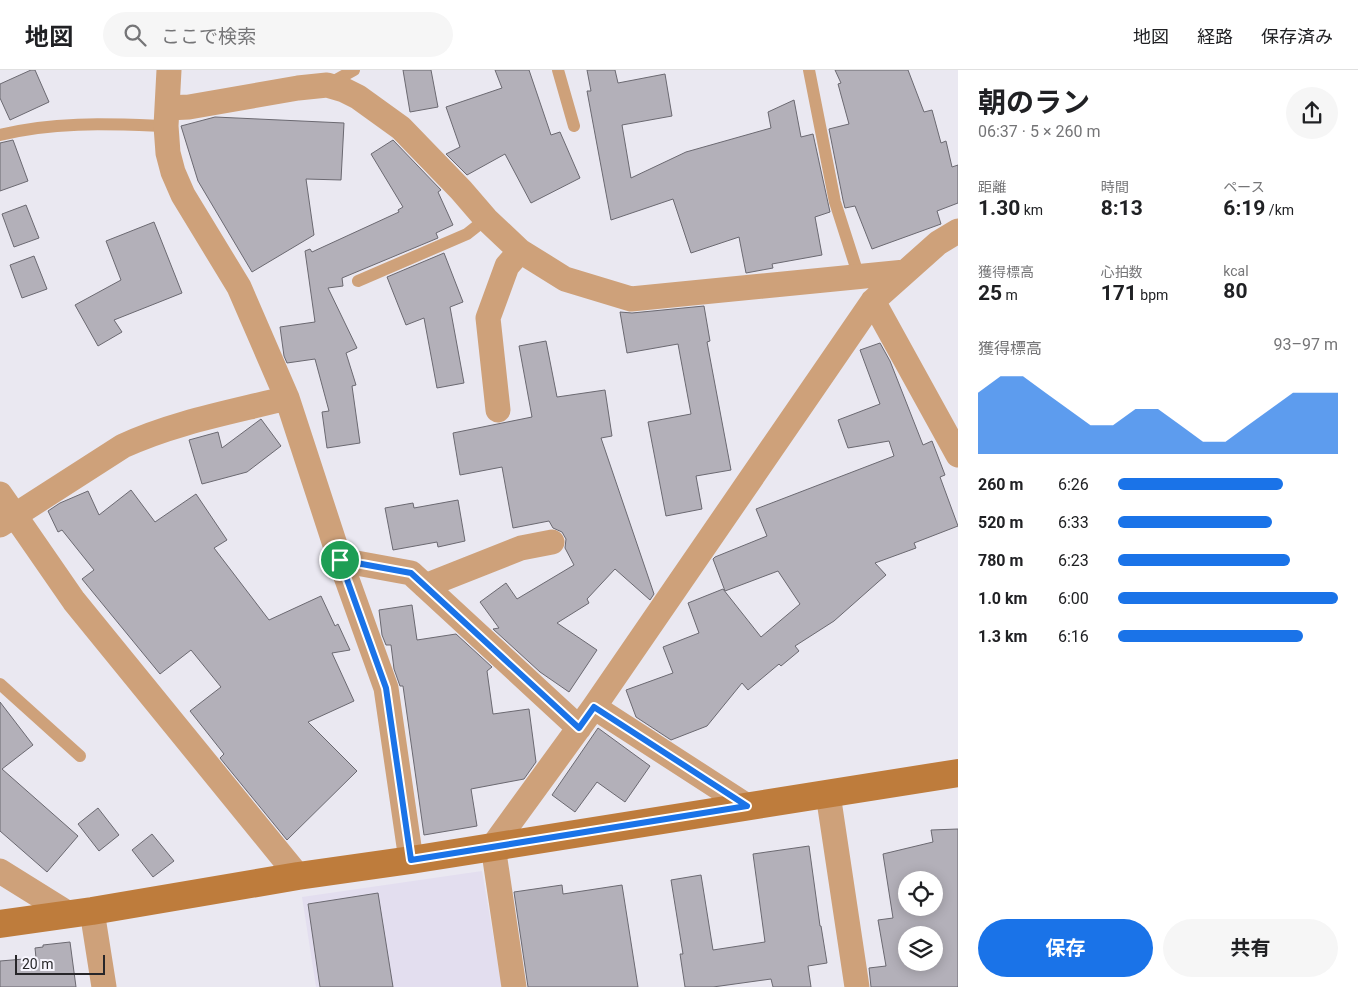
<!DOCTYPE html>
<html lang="ja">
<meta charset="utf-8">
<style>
:root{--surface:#fff;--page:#f6f6f6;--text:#202124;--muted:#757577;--line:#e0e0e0;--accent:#1a73e8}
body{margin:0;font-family:Roboto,"Noto Sans JP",sans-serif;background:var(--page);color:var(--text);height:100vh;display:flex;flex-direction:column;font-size:19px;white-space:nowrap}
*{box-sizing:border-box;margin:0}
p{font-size:16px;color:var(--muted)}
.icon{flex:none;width:28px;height:28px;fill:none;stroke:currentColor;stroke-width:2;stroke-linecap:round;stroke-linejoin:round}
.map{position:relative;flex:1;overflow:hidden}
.details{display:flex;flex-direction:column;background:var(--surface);width:400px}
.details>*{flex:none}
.buttons{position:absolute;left:898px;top:801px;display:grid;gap:10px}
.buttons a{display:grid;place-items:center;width:45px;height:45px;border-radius:50%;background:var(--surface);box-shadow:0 2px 12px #0003;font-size:25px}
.scale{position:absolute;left:15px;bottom:12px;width:90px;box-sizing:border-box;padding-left:5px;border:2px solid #272629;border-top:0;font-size:14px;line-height:18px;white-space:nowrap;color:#272629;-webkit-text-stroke:4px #f7f5fe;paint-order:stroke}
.pin{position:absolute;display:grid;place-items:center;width:42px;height:42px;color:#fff;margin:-21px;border:2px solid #fff;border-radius:50%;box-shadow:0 1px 5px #0007}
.round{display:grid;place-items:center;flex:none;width:52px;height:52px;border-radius:26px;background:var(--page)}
.head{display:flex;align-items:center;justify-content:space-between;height:85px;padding:0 20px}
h1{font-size:28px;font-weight:700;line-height:38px}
.figures{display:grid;grid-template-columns:repeat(3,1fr);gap:8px;height:85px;padding:5px 20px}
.figures div{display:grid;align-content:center}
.figures b{font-size:21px;font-weight:700}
.figures small{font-size:14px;font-weight:400}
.figures p{font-size:14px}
.chart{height:140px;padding:10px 20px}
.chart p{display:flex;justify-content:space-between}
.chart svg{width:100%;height:90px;margin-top:5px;fill:var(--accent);opacity:.7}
.button{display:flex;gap:10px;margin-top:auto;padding:10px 20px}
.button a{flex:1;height:58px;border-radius:30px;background:var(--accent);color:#fff;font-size:20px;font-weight:700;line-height:58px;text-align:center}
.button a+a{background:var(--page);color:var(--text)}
ul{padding:0 20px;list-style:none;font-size:16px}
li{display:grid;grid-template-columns:80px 60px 1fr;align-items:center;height:38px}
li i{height:12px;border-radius:6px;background:var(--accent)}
header{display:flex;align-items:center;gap:30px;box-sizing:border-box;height:70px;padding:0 25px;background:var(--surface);border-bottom:1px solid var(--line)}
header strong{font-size:24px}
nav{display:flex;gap:28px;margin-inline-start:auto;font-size:18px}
.search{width:350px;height:45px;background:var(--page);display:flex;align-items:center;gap:12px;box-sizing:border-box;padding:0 18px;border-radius:28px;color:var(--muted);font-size:19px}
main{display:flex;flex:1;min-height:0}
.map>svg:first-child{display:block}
.built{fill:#e3deef}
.building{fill:#b3b0b9;stroke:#6b6971;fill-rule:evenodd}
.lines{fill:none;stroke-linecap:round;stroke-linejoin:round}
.lane{stroke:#cea17a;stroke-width:12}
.street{stroke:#cea17a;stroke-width:25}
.secondary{stroke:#be7c3c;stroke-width:28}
.route-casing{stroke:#fff;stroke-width:10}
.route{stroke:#1a73e8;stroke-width:6}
</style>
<header>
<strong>地図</strong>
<div class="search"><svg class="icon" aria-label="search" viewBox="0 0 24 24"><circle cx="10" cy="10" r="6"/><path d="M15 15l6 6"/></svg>ここで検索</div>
<nav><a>地図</a><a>経路</a><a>保存済み</a></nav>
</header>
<main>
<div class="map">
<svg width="958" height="917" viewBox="0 0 958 917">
<rect width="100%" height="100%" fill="#eae8f1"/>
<path class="built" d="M 482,801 L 502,917 L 316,917 L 302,827 Z"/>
<path class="building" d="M 31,0 L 35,0 L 49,32 L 10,50 L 0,28 L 0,14 Z
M 403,0 L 431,0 L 438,37 L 410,42 Z
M 495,0 L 529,0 L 551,65 L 560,62 L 580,108 L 531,133 L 505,84 L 467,105 L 446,84 L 460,77 L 446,37 L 502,18 Z
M 587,0 L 615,0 L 618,13 L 665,4 L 672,46 L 622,55 L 631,108 L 686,82 L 771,58 L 768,42 L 794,30 L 801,67 L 813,64 L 830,142 L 815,147 L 822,185 L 772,194 L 773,198 L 746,203 L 739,167 L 691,183 L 673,129 L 611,150 L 587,21 L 591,21 Z
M 835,0 L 908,0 L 924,42 L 932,40 L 941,73 L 946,71 L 952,97 L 958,95 L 958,133 L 937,141 L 941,154 L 872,179 L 855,136 L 845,138 L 843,130 L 829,59 L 849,54 L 838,14 L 841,13 Z
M 215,47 L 344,53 L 341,110 L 306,109 L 314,165 L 252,202 L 198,111 L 181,56 Z
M 13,70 L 28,111 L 0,121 L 0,73 Z
M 393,70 L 441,120 L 438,122 L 453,155 L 436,163 L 438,168 L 342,208 L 343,216 L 328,218 L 357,278 L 346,283 L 356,315 L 352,316 L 360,373 L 327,378 L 322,342 L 329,341 L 315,289 L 287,293 L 284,286 L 280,257 L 315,252 L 305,181 L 310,179 L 312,182 L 399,142 L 398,140 L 403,137 L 371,84 Z
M 26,135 L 39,168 L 14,177 L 2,144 Z
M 154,152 L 182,223 L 114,250 L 122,262 L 98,276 L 75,235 L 121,210 L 106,171 Z
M 444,183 L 463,232 L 450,237 L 464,313 L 437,318 L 424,248 L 406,255 L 387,207 Z
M 34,186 L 47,219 L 22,228 L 10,195 Z
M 704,236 L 710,271 L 707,272 L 731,400 L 696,406 L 702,439 L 666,446 L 648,352 L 691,344 L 678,274 L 627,283 L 620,242 L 632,243 Z
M 546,271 L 557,327 L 605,320 L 612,366 L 601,368 L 654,524 L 650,530 L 615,499 L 587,529 L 589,533 L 557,553 L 597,580 L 569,622 L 540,602 L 493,559 L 499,558 L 480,532 L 506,513 L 517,529 L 574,495 L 565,478 L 566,469 L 562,462 L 553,458 L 549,451 L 513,458 L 502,397 L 460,405 L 453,363 L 532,347 L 519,276 Z
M 880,273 L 890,291 L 923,375 L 932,371 L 945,405 L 940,407 L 958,456 L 914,473 L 916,478 L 875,493 L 886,505 L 834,551 L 795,576 L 799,581 L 781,596 L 779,594 L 748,620 L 742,613 L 707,656 L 671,670 L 636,647 L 626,620 L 673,603 L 663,577 L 699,563 L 688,533 L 723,519 L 761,567 L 800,534 L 778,501 L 725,521 L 713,489 L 715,487 L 767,466 L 756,439 L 894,386 L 889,371 L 848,378 L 838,350 L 880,334 L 860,280 Z
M 261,349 L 281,376 L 247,402 L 202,414 L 189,370 L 218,362 L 222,378 Z
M 131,420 L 155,452 L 196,424 L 227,470 L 214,478 L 269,550 L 321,526 L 335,556 L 338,554 L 350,580 L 332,583 L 354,631 L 308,652 L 357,701 L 287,770 L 220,688 L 224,684 L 190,641 L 221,617 L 191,580 L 160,604 L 82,509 L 94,500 L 62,460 L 58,462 L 48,441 L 60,433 L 88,421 L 99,445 Z
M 458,430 L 465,471 L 438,477 L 437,472 L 393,480 L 385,438 L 413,433 L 414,438 Z
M 412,535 L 417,570 L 456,564 L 492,597 L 487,601 L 493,644 L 529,639 L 536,692 L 524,709 L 471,719 L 477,756 L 424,765 L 403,616 L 400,616 L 394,599 L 391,575 L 386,575 L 382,565 L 379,540 Z
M 0,632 L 33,675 L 2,699 L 78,766 L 47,802 L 0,761 Z
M 598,658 L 650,696 L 625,732 L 597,712 L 575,742 L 552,725 Z
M 98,738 L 119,765 L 99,781 L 78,754 Z
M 958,759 L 958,917 L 871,917 L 869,898 L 886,896 L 878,850 L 893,848 L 883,784 L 933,772 L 931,760 ZM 906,810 L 934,810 L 934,838 L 906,838 ZM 906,865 L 934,865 L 934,892 L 906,892 Z
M 152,764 L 174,791 L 153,807 L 132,780 Z
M 809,776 L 820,856 L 821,856 L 827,893 L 808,896 L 811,917 L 773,917 L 771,909 L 713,917 L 685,917 L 680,884 L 683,884 L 671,810 L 701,805 L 713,880 L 765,872 L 753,784 Z
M 562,815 L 563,824 L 622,815 L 638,917 L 528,917 L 514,822 Z
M 378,823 L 393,917 L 320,917 L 308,834 Z
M 70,872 L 76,917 L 0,917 L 0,891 L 36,888 L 35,878 L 43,877 L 43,875 Z"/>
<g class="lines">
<path class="lane" d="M 558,0 L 574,56
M 809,0 L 835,132 L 859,207
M 327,15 L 354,0
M 0,65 C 55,51 110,54 166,56
M 358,211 L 467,164 L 486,149
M 0,614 L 80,686"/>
<path class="street" d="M 169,0 L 166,56 L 168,83 L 173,102 L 183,125 L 239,217 L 287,328 L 340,490 L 386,618 L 411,790
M 167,38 L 189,37 L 298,18 L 327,15 L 344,20 L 358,27 L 401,58 L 461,120 L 486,149 L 520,181 L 565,209 L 631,229 L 905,202
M 873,231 L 958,385
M 498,340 L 488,248 L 507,196 L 520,181
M 0,424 L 74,531 L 298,806
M 0,455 L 123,376 C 175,352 232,342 287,328
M 340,490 L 411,503 L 579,658
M 425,516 L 521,478 L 552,472
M 594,637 L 747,736
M 828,724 L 857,917
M 0,801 L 69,844
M 92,841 L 104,917
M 514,917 L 493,776 L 594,637 L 873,231 L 938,173 L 958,161"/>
<path class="secondary" d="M 0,854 L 92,841 L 298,806 L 411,790 L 958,703"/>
</g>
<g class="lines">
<g class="route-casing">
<path id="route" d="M 340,490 L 411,503 L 579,658 L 594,637 L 747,736 L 411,790 L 386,618 Z"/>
</g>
<use href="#route" class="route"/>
</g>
</svg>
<div class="buttons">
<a><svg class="icon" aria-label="locate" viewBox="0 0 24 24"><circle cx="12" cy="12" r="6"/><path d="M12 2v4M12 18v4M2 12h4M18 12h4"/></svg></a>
<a><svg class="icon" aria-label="layers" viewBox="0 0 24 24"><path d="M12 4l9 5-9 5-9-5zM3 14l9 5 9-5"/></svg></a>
</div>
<div class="scale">20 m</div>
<div class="pin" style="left:340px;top:490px;background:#1e9e55"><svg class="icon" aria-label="arrive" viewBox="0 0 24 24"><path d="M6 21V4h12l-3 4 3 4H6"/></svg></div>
</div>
<section class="details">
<div class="head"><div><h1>朝のラン</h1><p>06:37 · 5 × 260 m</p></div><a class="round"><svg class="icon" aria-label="share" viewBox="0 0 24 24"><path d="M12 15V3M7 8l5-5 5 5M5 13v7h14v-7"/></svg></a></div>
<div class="figures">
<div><p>距離</p><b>1.30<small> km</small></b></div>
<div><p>時間</p><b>8:13</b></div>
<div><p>ペース</p><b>6:19<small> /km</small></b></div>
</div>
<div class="figures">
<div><p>獲得標高</p><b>25<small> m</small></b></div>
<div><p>心拍数</p><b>171<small> bpm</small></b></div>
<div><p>kcal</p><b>80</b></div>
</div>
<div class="chart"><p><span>獲得標高</span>93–97 m</p>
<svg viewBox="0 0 160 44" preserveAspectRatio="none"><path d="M0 44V14L10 6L20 6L30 14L40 22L50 30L60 30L70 22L80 22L90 30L100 38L110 38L120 30L130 22L140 14L150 14L160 14V44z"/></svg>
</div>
<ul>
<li><b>260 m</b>6:26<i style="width:75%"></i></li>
<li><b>520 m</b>6:33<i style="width:70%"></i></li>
<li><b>780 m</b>6:23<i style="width:78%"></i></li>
<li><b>1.0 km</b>6:00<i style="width:100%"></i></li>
<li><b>1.3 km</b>6:16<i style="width:84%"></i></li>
</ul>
<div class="button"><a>保存</a><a>共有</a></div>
</section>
</main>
